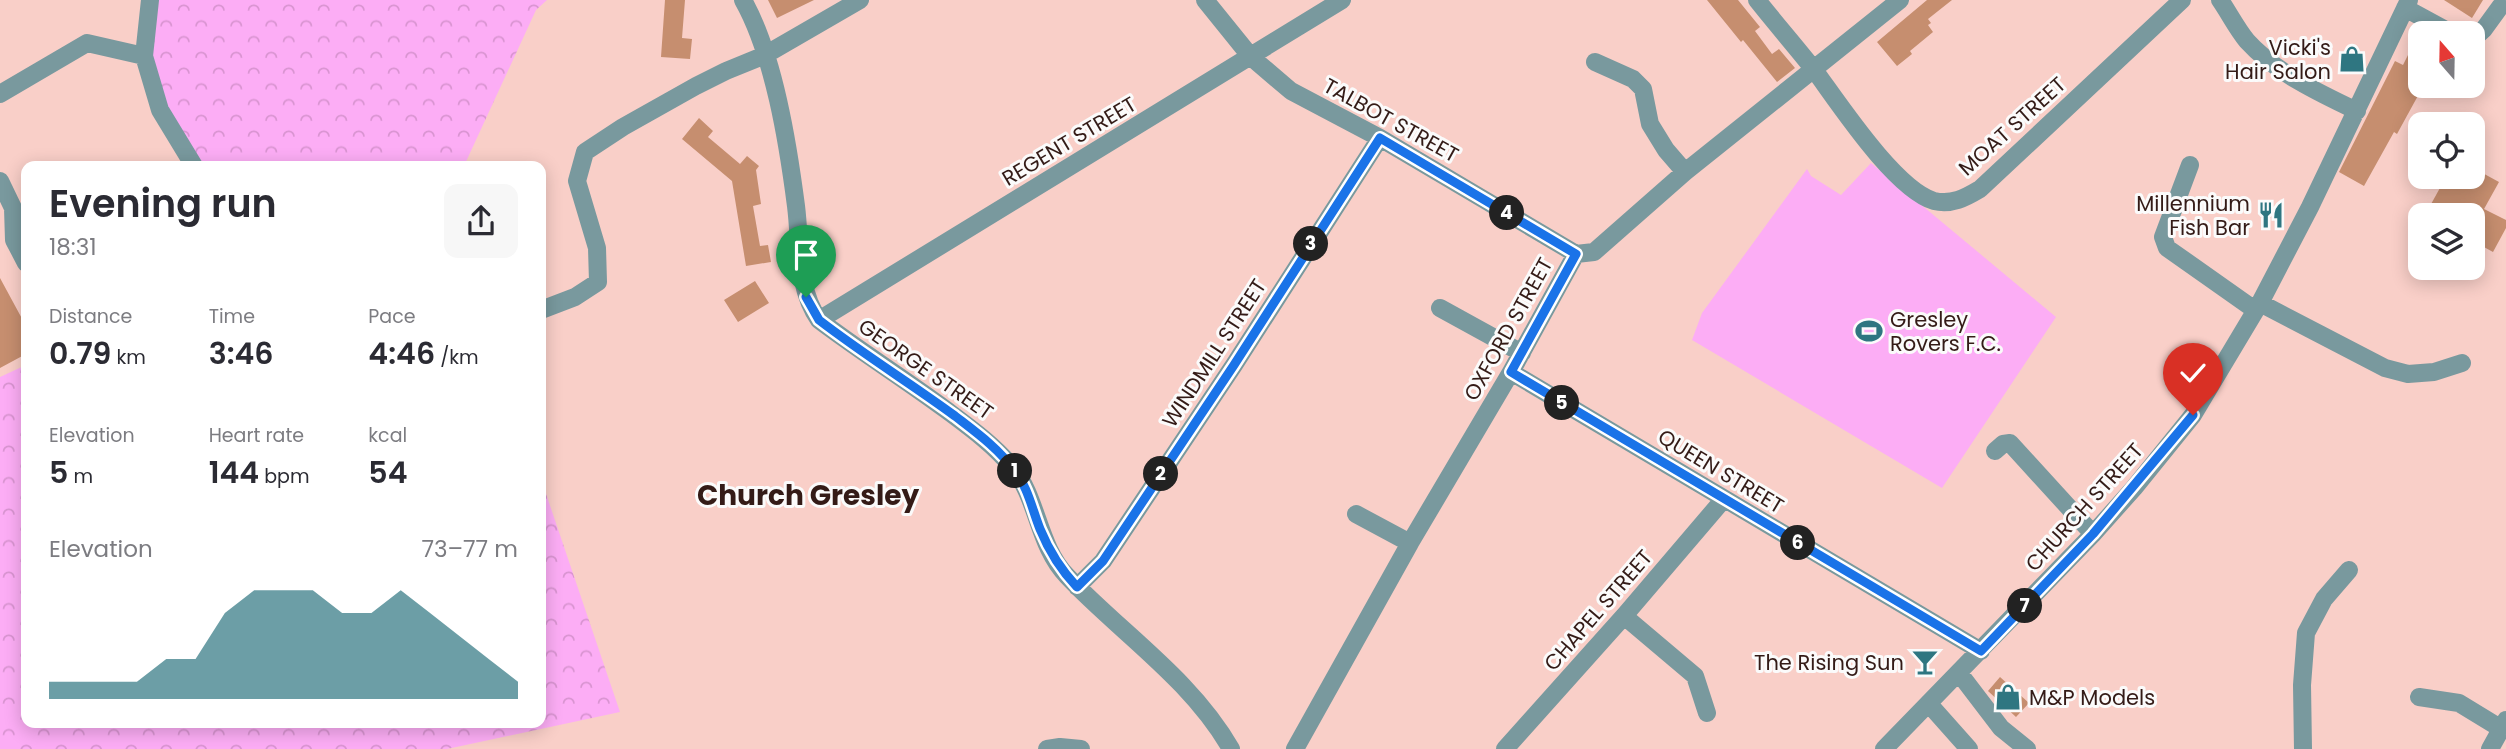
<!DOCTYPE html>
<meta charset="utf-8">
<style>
:root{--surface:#fff;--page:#f7f7f7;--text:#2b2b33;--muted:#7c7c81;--accent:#2f7681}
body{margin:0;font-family:Poppins,sans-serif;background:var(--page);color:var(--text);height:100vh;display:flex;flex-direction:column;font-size:26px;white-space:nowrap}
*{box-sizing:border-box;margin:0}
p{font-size:23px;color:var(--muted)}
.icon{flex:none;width:38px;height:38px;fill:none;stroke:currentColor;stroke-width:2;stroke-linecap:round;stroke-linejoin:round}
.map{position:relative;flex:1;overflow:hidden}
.panel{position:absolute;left:21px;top:161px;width:525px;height:567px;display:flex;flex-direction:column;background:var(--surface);border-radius:14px;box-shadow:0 4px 18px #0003}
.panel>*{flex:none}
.needle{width:46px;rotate:340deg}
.fabs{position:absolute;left:2408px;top:21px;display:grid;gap:14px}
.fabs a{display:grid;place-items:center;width:77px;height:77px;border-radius:14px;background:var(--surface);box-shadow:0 4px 18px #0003;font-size:35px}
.pin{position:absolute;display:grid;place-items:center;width:60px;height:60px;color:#fff;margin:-72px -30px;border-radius:50% 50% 50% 0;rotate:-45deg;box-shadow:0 0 7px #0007}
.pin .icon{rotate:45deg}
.km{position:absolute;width:35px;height:35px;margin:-18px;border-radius:50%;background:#222;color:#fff;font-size:19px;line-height:35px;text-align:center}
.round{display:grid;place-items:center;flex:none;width:74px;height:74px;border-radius:14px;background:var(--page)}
.summary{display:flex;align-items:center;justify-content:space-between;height:119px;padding:0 28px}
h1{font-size:38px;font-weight:600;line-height:52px}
.metrics{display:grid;grid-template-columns:repeat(3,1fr);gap:10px;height:119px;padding:7px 28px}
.metrics div{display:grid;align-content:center}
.metrics b{font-size:30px;font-weight:600}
.metrics small{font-size:19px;font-weight:400}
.metrics p{font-size:19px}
.chart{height:196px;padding:14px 28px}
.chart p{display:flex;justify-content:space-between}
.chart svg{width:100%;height:126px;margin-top:7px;fill:var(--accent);opacity:.7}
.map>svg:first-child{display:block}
.grass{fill:#fcadf5}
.park{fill:url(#park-crowns)}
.building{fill:#c68e6f}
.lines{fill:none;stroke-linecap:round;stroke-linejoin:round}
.minor{stroke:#79999e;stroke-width:18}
.route-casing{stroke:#fff;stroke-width:14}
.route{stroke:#1a73e8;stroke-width:9}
.labels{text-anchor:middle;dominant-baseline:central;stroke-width:6;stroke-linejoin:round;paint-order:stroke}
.poi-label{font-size:21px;fill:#341b17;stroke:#fbfbfb;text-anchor:end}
.street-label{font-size:21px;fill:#341b17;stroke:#fbfbfb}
.district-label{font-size:28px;font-weight:bold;fill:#341b17;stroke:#fbfbfb}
</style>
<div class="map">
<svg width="2506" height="749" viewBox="0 0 2506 749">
<defs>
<pattern id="park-crowns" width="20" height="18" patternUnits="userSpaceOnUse" patternTransform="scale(1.75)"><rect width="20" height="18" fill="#fcadf5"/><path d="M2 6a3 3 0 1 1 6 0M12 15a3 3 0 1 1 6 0" fill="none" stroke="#d994d1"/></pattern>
</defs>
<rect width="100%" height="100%" fill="#f9cfc8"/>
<path class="grass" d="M 1871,163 L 2056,317 L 1942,488 L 1692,340 L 1702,313 L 1807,169 L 1811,176 L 1841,195 Z"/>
<path class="park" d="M 150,0 L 547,0 L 536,10 L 464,166 L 199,166 L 160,110 L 144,56 Z
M 26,365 L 26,723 L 541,723 L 541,479 L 620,712 L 447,749 L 0,749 L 0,377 Z"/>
<path class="building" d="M 665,0 L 685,0 L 682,38 L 692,39 L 690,59 L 661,57 Z
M 768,0 L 814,0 L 777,18 Z
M 1707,0 L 1738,0 L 1760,27 L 1755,31 L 1772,54 L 1779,49 L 1795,68 L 1777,82 L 1743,40 L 1741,42 Z
M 1927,0 L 1952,0 L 1928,19 L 1931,23 L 1928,25 L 1933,32 L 1910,51 L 1912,54 L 1897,66 L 1877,42 Z
M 2444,0 L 2483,0 L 2472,18 Z
M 2420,31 L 2420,92 L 2397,134 L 2394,132 L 2364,186 L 2339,172 L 2395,61 L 2403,65 Z
M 699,118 L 713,131 L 708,137 L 740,164 L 747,156 L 759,166 L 756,170 L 761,204 L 753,206 L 760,246 L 768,245 L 771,262 L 746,266 L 732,181 L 682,139 Z
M 2477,170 L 2499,182 L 2484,209 L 2506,220 L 2506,228 L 2493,252 L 2473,241 L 2473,215 L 2425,215 L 2446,177 L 2474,177 Z
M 0,278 L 26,326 L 26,354 L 0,368 Z
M 755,281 L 769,303 L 738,322 L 724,300 Z
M 2000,677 L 2029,703 L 2016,717 L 1988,691 Z"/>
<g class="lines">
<path class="minor" d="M 150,0 L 144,56 L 160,110 L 194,166
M 743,0 C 774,55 788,144 796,206 C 801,245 796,287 819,320 C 860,351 903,378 945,409 C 969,427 993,444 1013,468 C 1038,499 1038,546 1067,576 C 1121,633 1191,679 1231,749
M 1205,0 L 1251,57 L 1291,91 L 1380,138 L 1576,254
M 1757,0 C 1776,24 1796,47 1815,71 C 1840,105 1895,189 1934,201 C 1952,205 1965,198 1980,189 L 2182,0
M 2220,0 C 2229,13 2237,29 2247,41 C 2275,72 2319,93 2357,111
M 2405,8 L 2451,33
M 2473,39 L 2484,29 L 2500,7
M 1595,62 L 1633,79 L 1643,89 L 1650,124 L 1666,150 L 1685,172
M 0,94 L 87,43 L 144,56
M 2190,165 L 2163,237 L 2167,248 L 2255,310
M 0,181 L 13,208 L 14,240 L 26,263
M 2260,303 L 2385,368 L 2408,374 L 2434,372 L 2462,363
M 1440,308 L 1522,353
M 541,310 L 575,297 L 598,282 L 597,248 L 577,181 L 585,152 L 623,127 L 696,86 L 726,71 L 765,55 L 860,0
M 819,320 L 1342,0
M 1511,372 L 1981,651
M 1995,451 L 2003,444 L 2010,443 L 2093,534
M 1356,514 L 1410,543
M 1077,587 L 1103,561 L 1234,365 L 1380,138
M 1624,616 L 1695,676 L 1707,713
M 1959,673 L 2001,728 L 2027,749
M 2419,697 L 2459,703 L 2500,728
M 1929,704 L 1969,749
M 1047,749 L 1060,747 L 1081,749
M 1295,749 L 1410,543 L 1511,372 L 1576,254 L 1594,252 L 1685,172 L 1900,0
M 1505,749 L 1624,616 L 1723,500
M 1884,749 L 2093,534 L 2134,488 L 2193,415 L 2260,303 L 2310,207 L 2409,0
M 2303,749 L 2302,685 L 2306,633 L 2324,599 L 2349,570
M 2490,749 L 2506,720"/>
</g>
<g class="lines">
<g class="route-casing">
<path id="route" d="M 806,297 L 819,320 C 863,354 910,383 955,416 C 977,433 998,448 1014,470 C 1028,487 1032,509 1040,529 C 1049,551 1061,570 1077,587 L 1103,561 L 1234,365 L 1380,138 L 1576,254 L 1511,372 L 1981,651 L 2093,534 L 2193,415"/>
</g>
<use href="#route" class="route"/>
</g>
<defs>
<g id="shop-bare" transform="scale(2.1)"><path d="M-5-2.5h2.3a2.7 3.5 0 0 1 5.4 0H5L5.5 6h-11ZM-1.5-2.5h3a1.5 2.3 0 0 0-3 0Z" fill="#2f7681" stroke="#fbfbfb" stroke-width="2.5" paint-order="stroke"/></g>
<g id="restaurant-bare" transform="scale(2.1)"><path d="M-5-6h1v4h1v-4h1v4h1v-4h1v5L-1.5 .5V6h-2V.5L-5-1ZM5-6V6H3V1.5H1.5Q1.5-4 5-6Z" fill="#2f7681" stroke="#fbfbfb" stroke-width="2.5" paint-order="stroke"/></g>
<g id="stadium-bare" transform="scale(2.1)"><path d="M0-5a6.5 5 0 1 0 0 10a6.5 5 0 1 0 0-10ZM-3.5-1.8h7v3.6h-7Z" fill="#2f7681" stroke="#fbfbfb" stroke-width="2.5" paint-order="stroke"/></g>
<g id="bar-bare" transform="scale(2.1)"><path d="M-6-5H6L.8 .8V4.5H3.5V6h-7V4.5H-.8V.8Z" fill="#2f7681" stroke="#fbfbfb" stroke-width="2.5" paint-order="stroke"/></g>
</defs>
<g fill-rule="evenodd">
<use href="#shop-bare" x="2352" y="59"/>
<use href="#restaurant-bare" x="2271" y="215"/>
<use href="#stadium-bare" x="1869" y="331"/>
<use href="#bar-bare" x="1925" y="662"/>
<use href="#shop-bare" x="2008" y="697"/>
</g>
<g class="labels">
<g class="poi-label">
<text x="2331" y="47">Vicki's<tspan x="2331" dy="24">Hair Salon</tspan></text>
<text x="2250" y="203">Millennium<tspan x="2250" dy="24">Fish Bar</tspan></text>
<text x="1890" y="319" text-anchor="start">Gresley<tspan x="1890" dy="24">Rovers F.C.</tspan></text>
<text x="1904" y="662">The Rising Sun</text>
<text x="2029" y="697" text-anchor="start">M&amp;P Models</text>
</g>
<g class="street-label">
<text transform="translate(1391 120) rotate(29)">TALBOT STREET</text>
<text transform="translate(2012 126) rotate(-42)">MOAT STREET</text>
<text transform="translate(1069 141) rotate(-31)">REGENT STREET</text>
<text transform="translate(1508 329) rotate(-61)">OXFORD STREET</text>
<text transform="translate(1214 353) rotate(-57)">WINDMILL STREET</text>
<text transform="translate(926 369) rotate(35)">GEORGE STREET</text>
<text transform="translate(1721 471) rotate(31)">QUEEN STREET</text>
<text transform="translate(2084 507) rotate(-48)">CHURCH STREET</text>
<text transform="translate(1598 610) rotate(-49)">CHAPEL STREET</text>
</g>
<g class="district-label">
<text x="808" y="495">Church Gresley</text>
</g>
</g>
</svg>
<div class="fabs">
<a><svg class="needle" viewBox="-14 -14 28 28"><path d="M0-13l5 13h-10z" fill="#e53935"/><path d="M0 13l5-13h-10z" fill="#7c7c81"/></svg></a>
<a><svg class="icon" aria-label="locate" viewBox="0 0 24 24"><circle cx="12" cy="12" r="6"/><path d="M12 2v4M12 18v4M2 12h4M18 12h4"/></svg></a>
<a><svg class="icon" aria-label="layers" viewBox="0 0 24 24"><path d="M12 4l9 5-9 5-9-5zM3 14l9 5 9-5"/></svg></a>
</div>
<div class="pin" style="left:806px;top:297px;background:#1e9e55"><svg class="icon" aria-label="arrive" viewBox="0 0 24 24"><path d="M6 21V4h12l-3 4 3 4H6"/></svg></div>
<div class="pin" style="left:2193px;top:415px;background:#d93025"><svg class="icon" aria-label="check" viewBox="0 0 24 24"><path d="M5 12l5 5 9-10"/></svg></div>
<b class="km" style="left:1015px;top:471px">1</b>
<b class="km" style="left:1161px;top:474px">2</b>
<b class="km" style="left:1311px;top:244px">3</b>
<b class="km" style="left:1507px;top:213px">4</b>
<b class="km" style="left:1562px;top:403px">5</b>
<b class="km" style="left:1798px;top:543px">6</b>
<b class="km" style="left:2025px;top:606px">7</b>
<section class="panel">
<div class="summary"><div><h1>Evening run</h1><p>18:31</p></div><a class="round"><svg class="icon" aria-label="share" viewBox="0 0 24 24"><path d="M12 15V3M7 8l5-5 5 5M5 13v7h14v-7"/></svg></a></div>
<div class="metrics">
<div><p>Distance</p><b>0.79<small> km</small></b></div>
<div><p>Time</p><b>3:46</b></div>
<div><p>Pace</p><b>4:46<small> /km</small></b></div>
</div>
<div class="metrics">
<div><p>Elevation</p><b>5<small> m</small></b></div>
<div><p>Heart rate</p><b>144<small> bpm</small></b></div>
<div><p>kcal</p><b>54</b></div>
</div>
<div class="chart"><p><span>Elevation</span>73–77 m</p>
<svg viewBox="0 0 160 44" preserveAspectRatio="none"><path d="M0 44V38L10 38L20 38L30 38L40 30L50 30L60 14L70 6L80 6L90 6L100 14L110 14L120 6L130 14L140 22L150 30L160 38V44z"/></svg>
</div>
</section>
</div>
